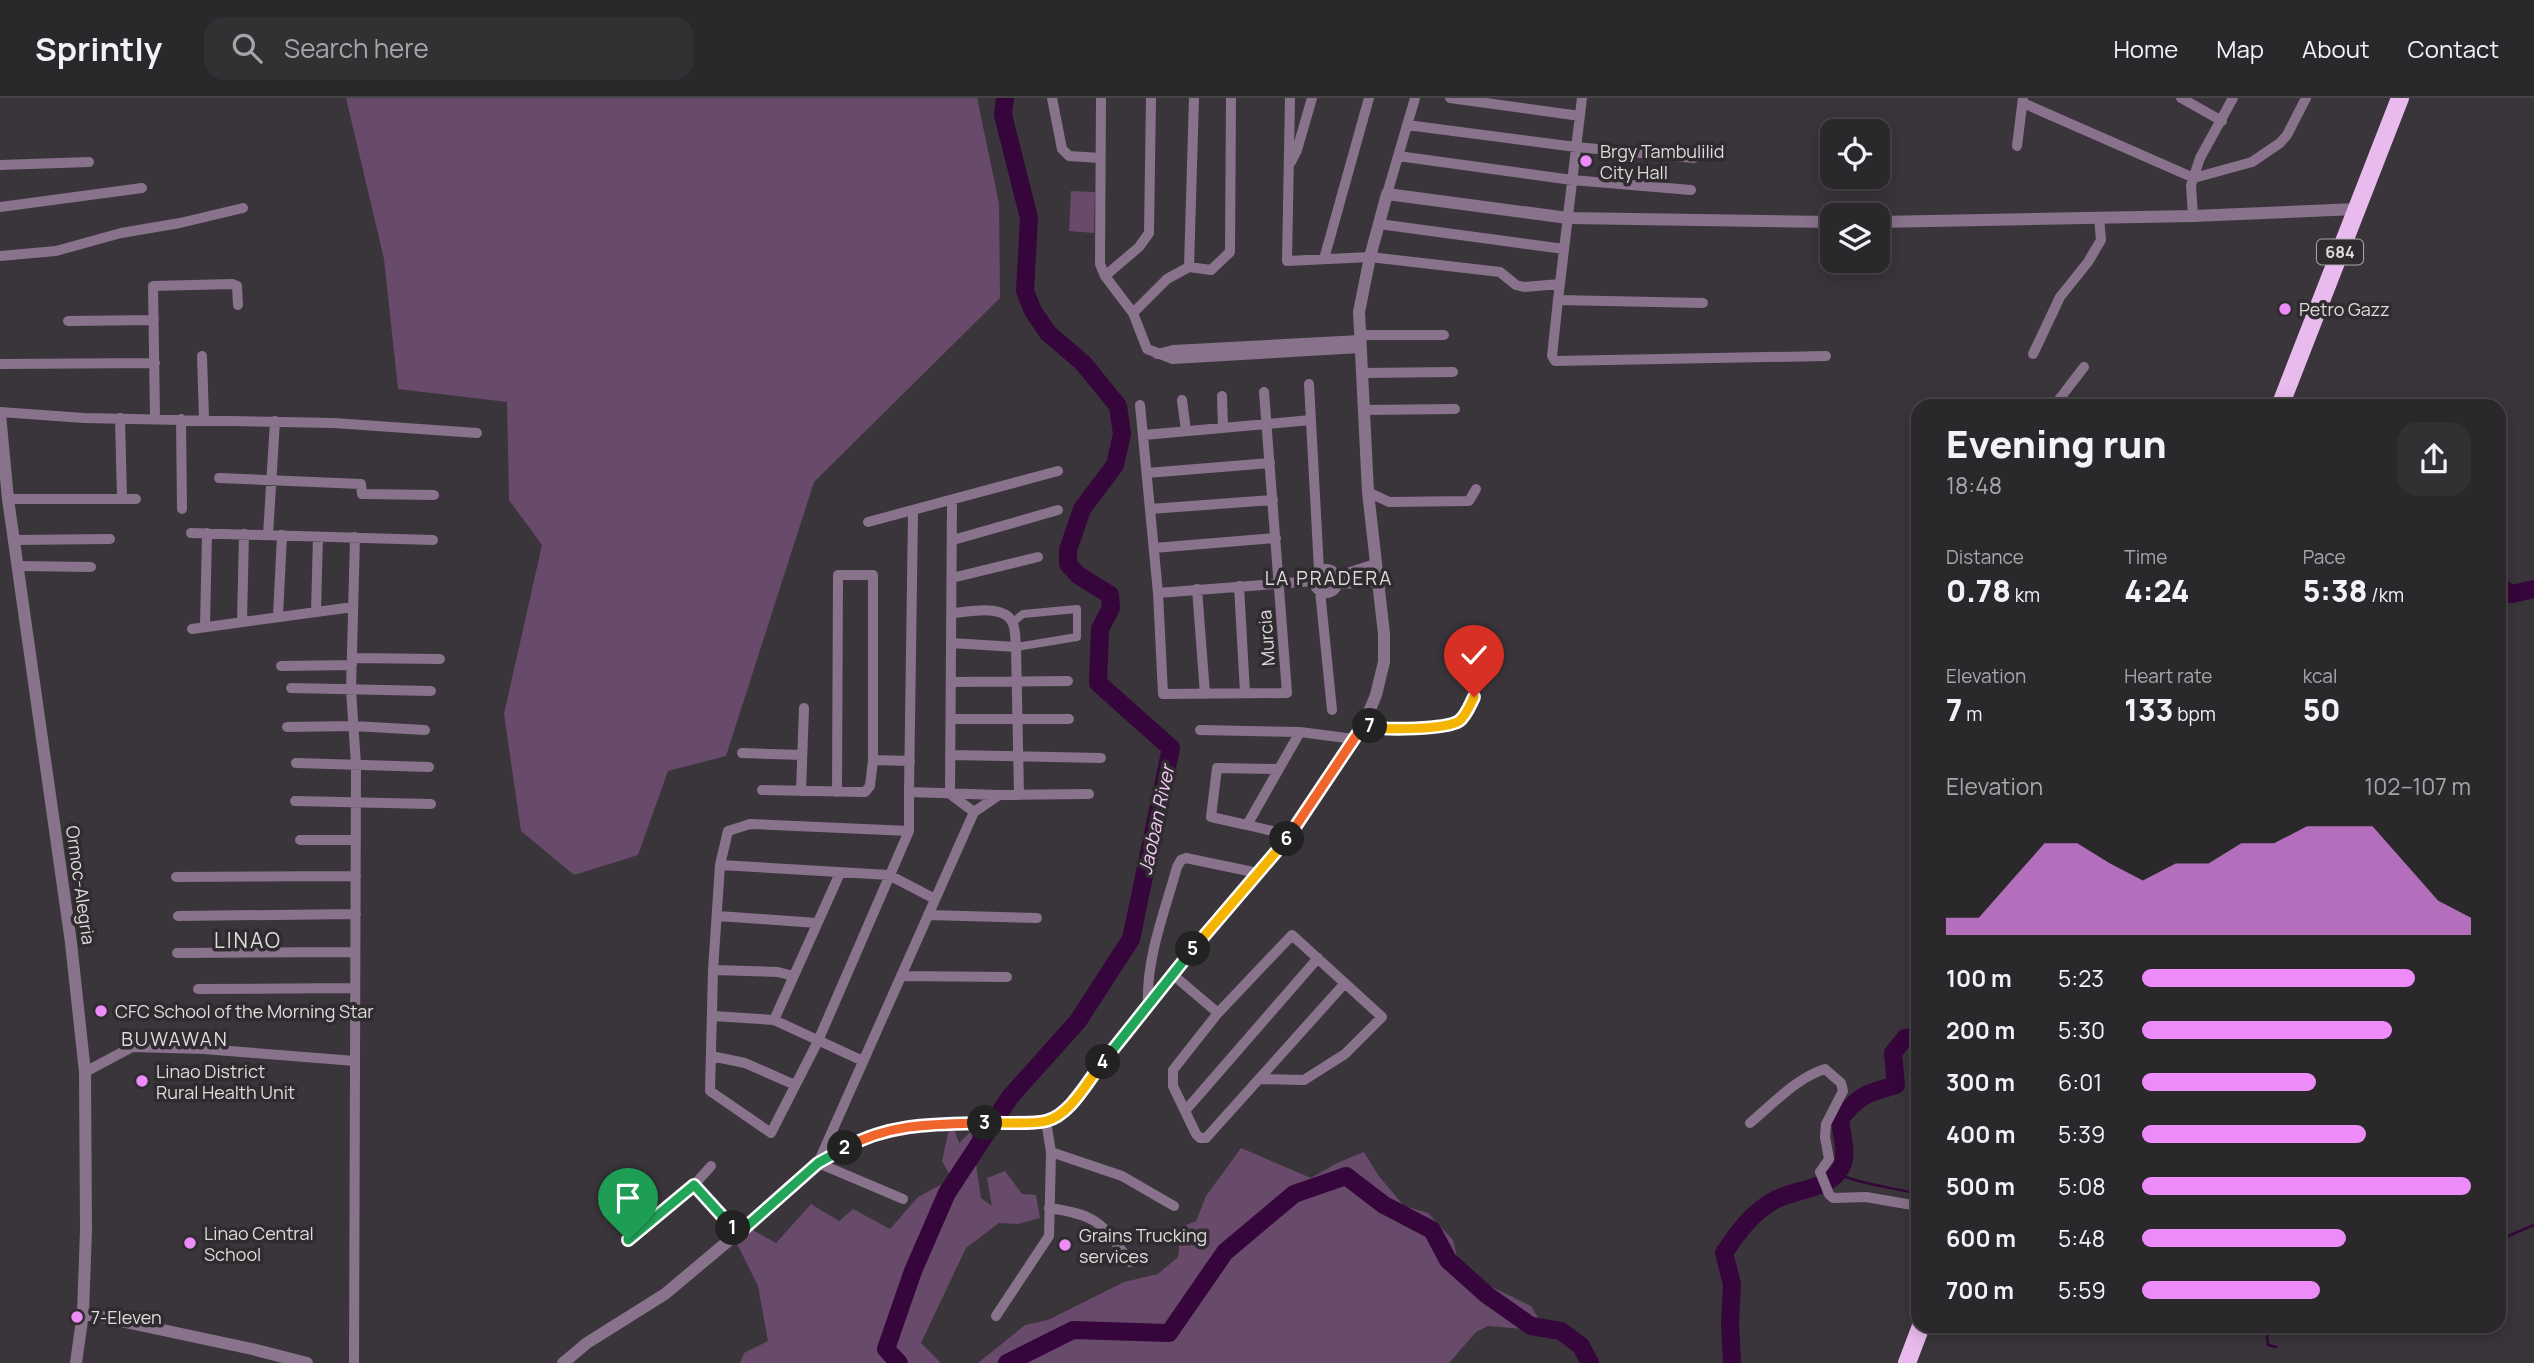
<!DOCTYPE html>
<meta charset="utf-8">
<style>
:root{--surface:#2b282c;--page:#333034;--text:#f1f3f6;--muted:#a6a6a9;--line:#474448;--accent:#ed8cf9}
body{margin:0;font-family:Manrope,sans-serif;background:var(--page);color:var(--text);height:100vh;display:flex;flex-direction:column;font-size:26px;white-space:nowrap}
*{box-sizing:border-box;margin:0}
p{font-size:23px;color:var(--muted)}
.icon{flex:none;width:38px;height:38px;fill:none;stroke:currentColor;stroke-width:2;stroke-linecap:round;stroke-linejoin:round}
.map{position:relative;flex:1;overflow:hidden}
.panel{position:absolute;left:1911px;top:301px;width:595px;height:934px;display:flex;flex-direction:column;background:var(--surface);border-radius:21px;box-shadow:0 4px 18px #0003,0 0 0 2px var(--line)}
.panel>*{flex:none}
.controls{position:absolute;left:1820px;top:21px;display:grid;gap:14px}
.controls a{display:grid;place-items:center;width:70px;height:70px;border-radius:14px;background:var(--surface);box-shadow:0 4px 18px #0003,0 0 0 2px var(--line);font-size:35px}
.pin{position:absolute;display:grid;place-items:center;width:60px;height:60px;color:#fff;margin:-72px -30px;border-radius:50% 50% 50% 0;rotate:-45deg;box-shadow:0 0 7px #0007}
.pin .icon{rotate:45deg}
.km{position:absolute;width:35px;height:35px;margin:-18px;border-radius:50%;background:#222;color:#fff;font-size:19px;line-height:35px;text-align:center}
.round{display:grid;place-items:center;flex:none;width:74px;height:74px;border-radius:21px;background:var(--page)}
.summary{display:flex;align-items:center;justify-content:space-between;height:119px;padding:0 35px}
h1{font-size:38px;font-weight:800;line-height:52px}
.stats{display:grid;grid-template-columns:repeat(3,1fr);gap:10px;height:119px;padding:7px 35px}
.stats div{display:grid;align-content:center}
.stats b{font-size:30px;font-weight:800}
.stats small{font-size:19px;font-weight:400}
.stats p{font-size:19px}
.chart{height:196px;padding:14px 35px}
.chart p{display:flex;justify-content:space-between}
.chart svg{width:100%;height:126px;margin-top:7px;fill:var(--accent);opacity:.7}
ul{padding:0 35px;list-style:none;font-size:23px}
li{display:grid;grid-template-columns:112px 84px 1fr;align-items:center;height:52px}
li i{height:18px;border-radius:9px;background:var(--accent)}
header{display:flex;align-items:center;gap:42px;box-sizing:border-box;height:98px;padding:0 35px;background:var(--surface);border-bottom:2px solid var(--line)}
header strong{font-size:33px}
nav{display:flex;gap:38px;margin-inline-start:auto;font-size:24px}
.search{width:490px;height:63px;background:var(--page);display:flex;align-items:center;gap:18px;box-sizing:border-box;padding:0 24px;border-radius:21px;color:var(--muted);font-size:26px}
.map>svg:first-child{display:block}
.green{fill:#684a6b}
.lines{fill:none;stroke-linecap:round;stroke-linejoin:round}
.stream{stroke:#36053c;stroke-width:2.5}
.river{stroke:#36053c;stroke-width:18}
.pedestrian{stroke:#89728c;stroke-width:8}
.minor{stroke:#89728c;stroke-width:10}
.tertiary{stroke:#89728c;stroke-width:12}
.trunk{stroke:#e9baee;stroke-width:18}
.split-1-casing{stroke:#fff;stroke-width:14}
.split-2-casing{stroke:#fff;stroke-width:14}
.split-3-casing{stroke:#fff;stroke-width:14}
.split-4-casing{stroke:#fff;stroke-width:14}
.split-5-casing{stroke:#fff;stroke-width:14}
.split-6-casing{stroke:#fff;stroke-width:14}
.split-7-casing{stroke:#fff;stroke-width:14}
.split-8-casing{stroke:#fff;stroke-width:14}
.split-1{stroke:#22a559;stroke-width:9}
.split-2{stroke:#22a559;stroke-width:9}
.split-3{stroke:#f0652b;stroke-width:9}
.split-4{stroke:#f5b400;stroke-width:9}
.split-5{stroke:#22a559;stroke-width:9}
.split-6{stroke:#f5b400;stroke-width:9}
.split-7{stroke:#f0652b;stroke-width:9}
.split-8{stroke:#f5b400;stroke-width:9}
.poi-dot{fill:#ed8cf9;stroke:#2f2b2f;stroke-width:2.5}
.labels{text-anchor:middle;dominant-baseline:central;stroke-width:7;stroke-linejoin:round;paint-order:stroke}
.shield{fill:#2f2b2f;stroke:#aaa6aa;stroke-width:2}
.shield-label{font-size:16px;font-weight:bold;fill:#dedbde}
.poi-label{font-size:18px;fill:#dedbde;stroke:#2f2b2f;text-anchor:start}
.street-label{font-size:18px;fill:#dedbde;stroke:#2f2b2f}
.neighbourhood-label{font-size:19px;letter-spacing:2px;fill:#dedbde;stroke:#2f2b2f}
.water-label{font-size:19px;font-style:italic;fill:#f3c7f7;stroke:#2f2b2f}
.quarter-label{font-size:21px;letter-spacing:2px;fill:#dedbde;stroke:#2f2b2f}
</style>
<header>
<strong>Sprintly</strong>
<div class="search"><svg class="icon" aria-label="search" viewBox="0 0 24 24"><circle cx="10" cy="10" r="6"/><path d="M15 15l6 6"/></svg>Search here</div>
<nav><a>Home</a><a>Map</a><a>About</a><a>Contact</a></nav>
</header>
<div class="map">
<svg width="2534" height="1265" viewBox="0 0 2534 1265">
<rect width="100%" height="100%" fill="#39353a"/>
<path class="green" d="M 977,0 L 999,105 L 1000,200 L 814,384 L 726,658 L 668,673 L 638,757 L 574,777 L 521,733 L 504,616 L 542,447 L 509,402 L 507,304 L 398,291 L 384,161 L 346,0 Z
M 1071,93 L 1095,94 L 1094,135 L 1069,133 Z
M 951,1022 L 959,1045 L 971,1033 L 981,1100 L 992,1108 L 987,1080 L 1005,1073 L 1022,1096 L 1036,1097 L 1040,1120 L 1018,1126 L 999,1125 L 966,1150 L 921,1245 L 941,1265 L 740,1265 L 744,1255 L 768,1243 L 758,1188 L 735,1142 L 749,1130 L 776,1145 L 811,1106 L 839,1123 L 853,1111 L 890,1131 L 918,1099 L 942,1086 L 949,1076 L 942,1063 Z
M 1241,1050 L 1311,1080 L 1337,1065 L 1364,1054 L 1378,1077 L 1404,1108 L 1428,1115 L 1453,1142 L 1457,1159 L 1475,1181 L 1531,1208 L 1546,1233 L 1488,1228 L 1476,1234 L 1449,1265 L 978,1265 L 1025,1227 L 1048,1222 L 1124,1184 L 1158,1176 L 1178,1159 L 1181,1129 L 1196,1123 L 1206,1098 Z"/>
<g class="lines">
<path class="stream" d="M 1838,1076 C 1863,1087 1891,1089 1918,1096
M 2499,1142 L 2534,1127
M 2266,1228 L 2268,1247 L 2276,1249"/>
<path class="river" d="M 2499,489 L 2512,496 L 2534,491
M 899,1265 L 886,1251 L 913,1173 L 947,1095 L 1010,999 L 1078,923 L 1131,841 L 1171,650 L 1098,585 L 1100,531 L 1111,510 L 1110,497 L 1078,477 L 1068,466 L 1068,452 L 1082,411 L 1115,367 L 1122,336 L 1118,308 L 1083,265 L 1048,235 L 1033,213 L 1025,193 L 1029,120 L 1003,17 L 1005,0
M 1007,1265 L 1073,1232 L 1169,1235 L 1225,1154 L 1294,1096 L 1346,1078 L 1384,1107 L 1432,1132 L 1448,1162 L 1487,1197 L 1531,1228 L 1561,1233 L 1581,1248 L 1590,1265
M 1732,1265 L 1730,1225 L 1732,1186 L 1724,1155 C 1738,1134 1751,1116 1773,1103 C 1794,1090 1834,1093 1843,1065 C 1847,1053 1841,1034 1840,1021 C 1859,997 1867,995 1896,987 L 1893,955 L 1905,940 L 1918,939"/>
<path class="pedestrian" d="M 1013,524 L 1023,516 L 1077,511 L 1077,539 L 1016,549"/>
<path class="minor" d="M 1052,0 L 1062,51 L 1069,58 L 1100,60
M 1101,0 L 1100,166 L 1105,178 L 1133,215 L 1147,251 L 1173,261 L 1360,250
M 1290,0 L 1287,163 L 1370,159 L 1500,174 L 1516,187 L 1524,189 L 1560,186
M 1450,0 L 1580,18
M 1582,0 L 1558,202 L 1703,205
M 2181,0 L 2222,23
M 2023,5 L 2194,80 L 2252,64 L 2280,45 L 2287,37 L 2306,0
M 1407,27 L 1576,49 L 1694,60
M 2017,48 L 2023,0
M 1398,58 L 1572,82 L 1691,92
M 1291,64 L 1297,52 L 1312,0
M 0,67 L 89,64
M 1387,96 L 1415,0
M 0,109 L 142,90
M 2193,118 L 2191,87 L 2200,60 L 2233,0
M 1379,126 L 1564,151
M 0,158 L 56,153 L 121,135 L 180,125 L 243,110
M 1324,161 L 1369,0
M 1189,169 L 1194,0
M 1105,178 L 1139,149 L 1149,135 L 1151,0
M 1558,202 L 1552,258 L 1555,263 L 1826,258
M 1133,215 L 1167,181 L 1189,169 L 1211,172 L 1230,154 L 1231,0
M 68,223 L 154,222
M 1360,237 L 1444,237
M 1157,256 L 1173,252 L 1360,242
M 2033,256 L 2060,199 L 2088,164 L 2101,142 L 2099,119
M 202,258 L 204,321
M 0,266 L 155,265
M 1361,275 L 1453,274
M 1309,286 L 1319,472
M 1222,298 L 1223,330
M 1182,302 L 1186,333
M 1140,307 L 1158,495 L 1163,596 L 1287,595 L 1264,294
M 2054,308 L 2084,269
M 1363,312 L 1455,311
M 0,314 L 84,320 L 334,325 L 477,335
M 120,320 L 122,401 L 136,401
M 155,320 L 153,188 L 232,186 L 237,188 L 238,207
M 181,321 L 182,411
M 1144,337 L 1311,322
M 1147,375 L 1270,365
M 219,380 L 361,386 L 362,396 L 434,397
M 1368,394 L 1389,404 L 1469,403 L 1476,391
M 8,401 L 122,401
M 952,403 L 950,696 L 974,714
M 1150,411 L 1273,402
M 913,414 L 909,694 L 999,697
M 868,424 L 1058,373
M 191,435 L 433,442
M 268,437 L 275,323
M 14,442 L 110,441
M 953,442 L 1058,412
M 1154,450 L 1276,440
M 18,468 L 91,469
M1314 483a12 12 0 1 1 24 0a12 12 0 1 1-24 0Z
M 1338,478 L 1375,466
M 952,480 L 1038,459
M 1338,486 L 1378,484
M 1239,488 L 1245,595
M 1197,491 L 1205,596
M 1320,493 L 1332,612
M 1158,495 L 1314,483
M 316,513 L 318,439
M 952,515 C 969,514 1006,505 1013,526 C 1016,533 1015,542 1016,549 L 1019,697
M 278,518 L 282,437
M 242,523 L 244,436
M 205,529 L 207,435
M 192,531 L 353,509
M 951,545 L 1016,549
M 352,560 L 440,561
M 281,568 L 352,567
M 951,584 L 1068,583
M 291,590 L 431,593
M 951,621 L 1069,621
M 1364,626 C 1379,631 1446,632 1459,623 C 1466,618 1470,607 1474,599
M 287,629 L 353,628 L 425,632
M 1200,632 L 1300,634 L 1354,641
M 742,655 L 802,657
M 950,657 L 1101,660
M 296,665 L 429,669
M 762,692 L 865,694 L 870,688 L 873,662 L 910,663
M 801,693 L 804,610
M 837,694 L 838,477 L 873,477 L 873,662
M 909,694 L 909,733 L 818,943 L 771,1035 L 710,993 L 713,872 L 720,767 L 728,733 L 750,726 L 909,733
M 295,703 L 431,706
M 1247,727 L 1211,719 L 1217,670 L 1279,671
M 1290,737 L 1247,727 L 1300,634
M 300,742 L 356,742
M 720,767 L 889,777 L 935,801
M 176,779 L 356,778
M 928,817 L 1037,820
M 178,818 L 356,816
M 718,818 L 817,825
M 177,855 L 355,854
M 713,872 L 778,874 L 793,878
M 1172,876 L 1218,915
M 901,878 L 1007,879
M 198,891 L 355,890
M 1148,906 C 1146,860 1165,813 1177,769 L 1181,762 L 1186,760 L 1258,775
M 713,918 L 774,922 L 863,963
M 774,922 L 840,775
M 711,958 L 745,965 L 795,987
M 85,974 L 132,949 L 204,951 L 355,963
M 1259,981 L 1304,982 L 1345,956 L 1382,919 L 1292,837 L 1218,915 L 1173,972 L 1173,988 L 1196,1036 L 1200,1040 L 1206,1040 L 1345,885
M 1185,1013 L 1318,860
M 1046,1023 L 1051,1054 L 1122,1078 L 1174,1108
M 1750,1025 C 1773,1006 1796,980 1825,971 L 1841,985 L 1843,993 L 1826,1026 L 1825,1039 L 1829,1061 L 1820,1074 L 1829,1096 L 1833,1100 L 1866,1099 L 1918,1108
M 694,1087 L 738,1136
M 903,1101 L 818,1065 L 974,714 L 999,697 L 1089,696
M 1049,1110 C 1098,1117 1102,1125 1130,1164
M 628,1142 L 694,1087 L 711,1068
M 996,1218 L 1049,1138 L 1051,1054
M 354,1265 L 356,667 L 351,592 L 355,439"/>
<path class="tertiary" d="M 1878,124 L 2193,118 L 2357,111
M 0,316 L 8,401 L 71,845 L 85,974 L 86,1132 L 83,1215 L 76,1265
M 83,1215 L 252,1251 L 307,1265
M 563,1265 L 587,1245 L 665,1196 L 795,1087 L 818,1065 L 868,1038 L 931,1026 L 1046,1023 L 1058,1017 L 1070,1006 L 1172,876 L 1290,737 L 1364,626 L 1376,597 L 1384,564 L 1384,536 L 1368,394 L 1359,214 L 1370,159 L 1387,96 L 1568,120 L 1832,124"/>
<path class="trunk" d="M 2280,308 L 2400,0
M 1907,1265 L 1921,1228"/>
</g>
<g class="lines">
<g class="split-1-casing">
<path id="split-1" d="M 628,1142 L 694,1087 L 733,1130"/>
</g>
<g class="split-2-casing">
<path id="split-2" d="M 733,1130 L 738,1136 L 818,1065 L 845,1050"/>
</g>
<g class="split-3-casing">
<path id="split-3" d="M 845,1050 C 890,1025 934,1026 985,1025"/>
</g>
<g class="split-4-casing">
<path id="split-4" d="M 985,1025 C 1002,1024 1030,1027 1046,1023 C 1071,1017 1088,982 1103,964"/>
</g>
<g class="split-5-casing">
<path id="split-5" d="M 1103,964 L 1193,851"/>
</g>
<g class="split-6-casing">
<path id="split-6" d="M 1193,851 L 1287,741"/>
</g>
<g class="split-7-casing">
<path id="split-7" d="M 1287,741 L 1364,626 L 1370,628"/>
</g>
<g class="split-8-casing">
<path id="split-8" d="M 1370,628 C 1384,633 1447,631 1459,623 C 1466,618 1470,607 1474,599"/>
</g>
<use href="#split-1" class="split-1"/>
<use href="#split-2" class="split-2"/>
<use href="#split-3" class="split-3"/>
<use href="#split-4" class="split-4"/>
<use href="#split-5" class="split-5"/>
<use href="#split-6" class="split-6"/>
<use href="#split-7" class="split-7"/>
<use href="#split-8" class="split-8"/>
</g>
<g class="poi-dot">
<circle cx="1586" cy="63" r="7"/>
<circle cx="2285" cy="211" r="7"/>
<circle cx="101" cy="913" r="7"/>
<circle cx="142" cy="983" r="7"/>
<circle cx="190" cy="1145" r="7"/>
<circle cx="1065" cy="1147" r="7"/>
<circle cx="77" cy="1219" r="7"/>
</g>
<g class="labels">
<rect class="shield" x="2317" y="141.5" width="46" height="25" rx="5"/>
<g class="shield-label">
<text x="2340" y="154">684</text>
</g>
<g class="poi-label">
<text x="1600" y="53">Brgy Tambulilid<tspan x="1600" dy="21">City Hall</tspan></text>
<text x="2299" y="211">Petro Gazz</text>
<text x="115" y="913">CFC School of the Morning Star</text>
<text x="156" y="973">Linao District<tspan x="156" dy="21">Rural Health Unit</tspan></text>
<text x="204" y="1135">Linao Central<tspan x="204" dy="21">School</tspan></text>
<text x="1079" y="1137">Grains Trucking<tspan x="1079" dy="21">services</tspan></text>
<text x="91" y="1219">7-Eleven</text>
</g>
<g class="street-label">
<text transform="translate(1266 540) rotate(-94)">Murcia</text>
<text transform="translate(81 787) rotate(82)">Ormoc-Alegria</text>
</g>
<g class="neighbourhood-label">
<text x="1329" y="480">LA PRADERA</text>
<text x="175" y="941">BUWAWAN</text>
</g>
<g class="water-label">
<text transform="translate(1156 722) rotate(-78)">Jaoban River</text>
</g>
<g class="quarter-label">
<text x="248" y="842">LINAO</text>
</g>
</g>
</svg>
<div class="controls">
<a><svg class="icon" aria-label="locate" viewBox="0 0 24 24"><circle cx="12" cy="12" r="6"/><path d="M12 2v4M12 18v4M2 12h4M18 12h4"/></svg></a>
<a><svg class="icon" aria-label="layers" viewBox="0 0 24 24"><path d="M12 4l9 5-9 5-9-5zM3 14l9 5 9-5"/></svg></a>
</div>
<div class="pin" style="left:628px;top:1142px;background:#1e9e55"><svg class="icon" aria-label="arrive" viewBox="0 0 24 24"><path d="M6 21V4h12l-3 4 3 4H6"/></svg></div>
<div class="pin" style="left:1474px;top:599px;background:#d93025"><svg class="icon" aria-label="check" viewBox="0 0 24 24"><path d="M5 12l5 5 9-10"/></svg></div>
<b class="km" style="left:733px;top:1130px">1</b>
<b class="km" style="left:845px;top:1050px">2</b>
<b class="km" style="left:985px;top:1025px">3</b>
<b class="km" style="left:1103px;top:964px">4</b>
<b class="km" style="left:1193px;top:851px">5</b>
<b class="km" style="left:1287px;top:741px">6</b>
<b class="km" style="left:1370px;top:628px">7</b>
<section class="panel">
<div class="summary"><div><h1>Evening run</h1><p>18:48</p></div><a class="round"><svg class="icon" aria-label="share" viewBox="0 0 24 24"><path d="M12 15V3M7 8l5-5 5 5M5 13v7h14v-7"/></svg></a></div>
<div class="stats">
<div><p>Distance</p><b>0.78<small> km</small></b></div>
<div><p>Time</p><b>4:24</b></div>
<div><p>Pace</p><b>5:38<small> /km</small></b></div>
</div>
<div class="stats">
<div><p>Elevation</p><b>7<small> m</small></b></div>
<div><p>Heart rate</p><b>133<small> bpm</small></b></div>
<div><p>kcal</p><b>50</b></div>
</div>
<div class="chart"><p><span>Elevation</span>102–107 m</p>
<svg viewBox="0 0 160 44" preserveAspectRatio="none"><path d="M0 44V38L10 38L20 25L30 12L40 12L50 19L60 25L70 19L80 19L90 12L100 12L110 6L120 6L130 6L140 19L150 32L160 38V44z"/></svg>
</div>
<ul>
<li><b>100 m</b>5:23<i style="width:83%"></i></li>
<li><b>200 m</b>5:30<i style="width:76%"></i></li>
<li><b>300 m</b>6:01<i style="width:53%"></i></li>
<li><b>400 m</b>5:39<i style="width:68%"></i></li>
<li><b>500 m</b>5:08<i style="width:100%"></i></li>
<li><b>600 m</b>5:48<i style="width:62%"></i></li>
<li><b>700 m</b>5:59<i style="width:54%"></i></li>
</ul>
</section>
</div>
